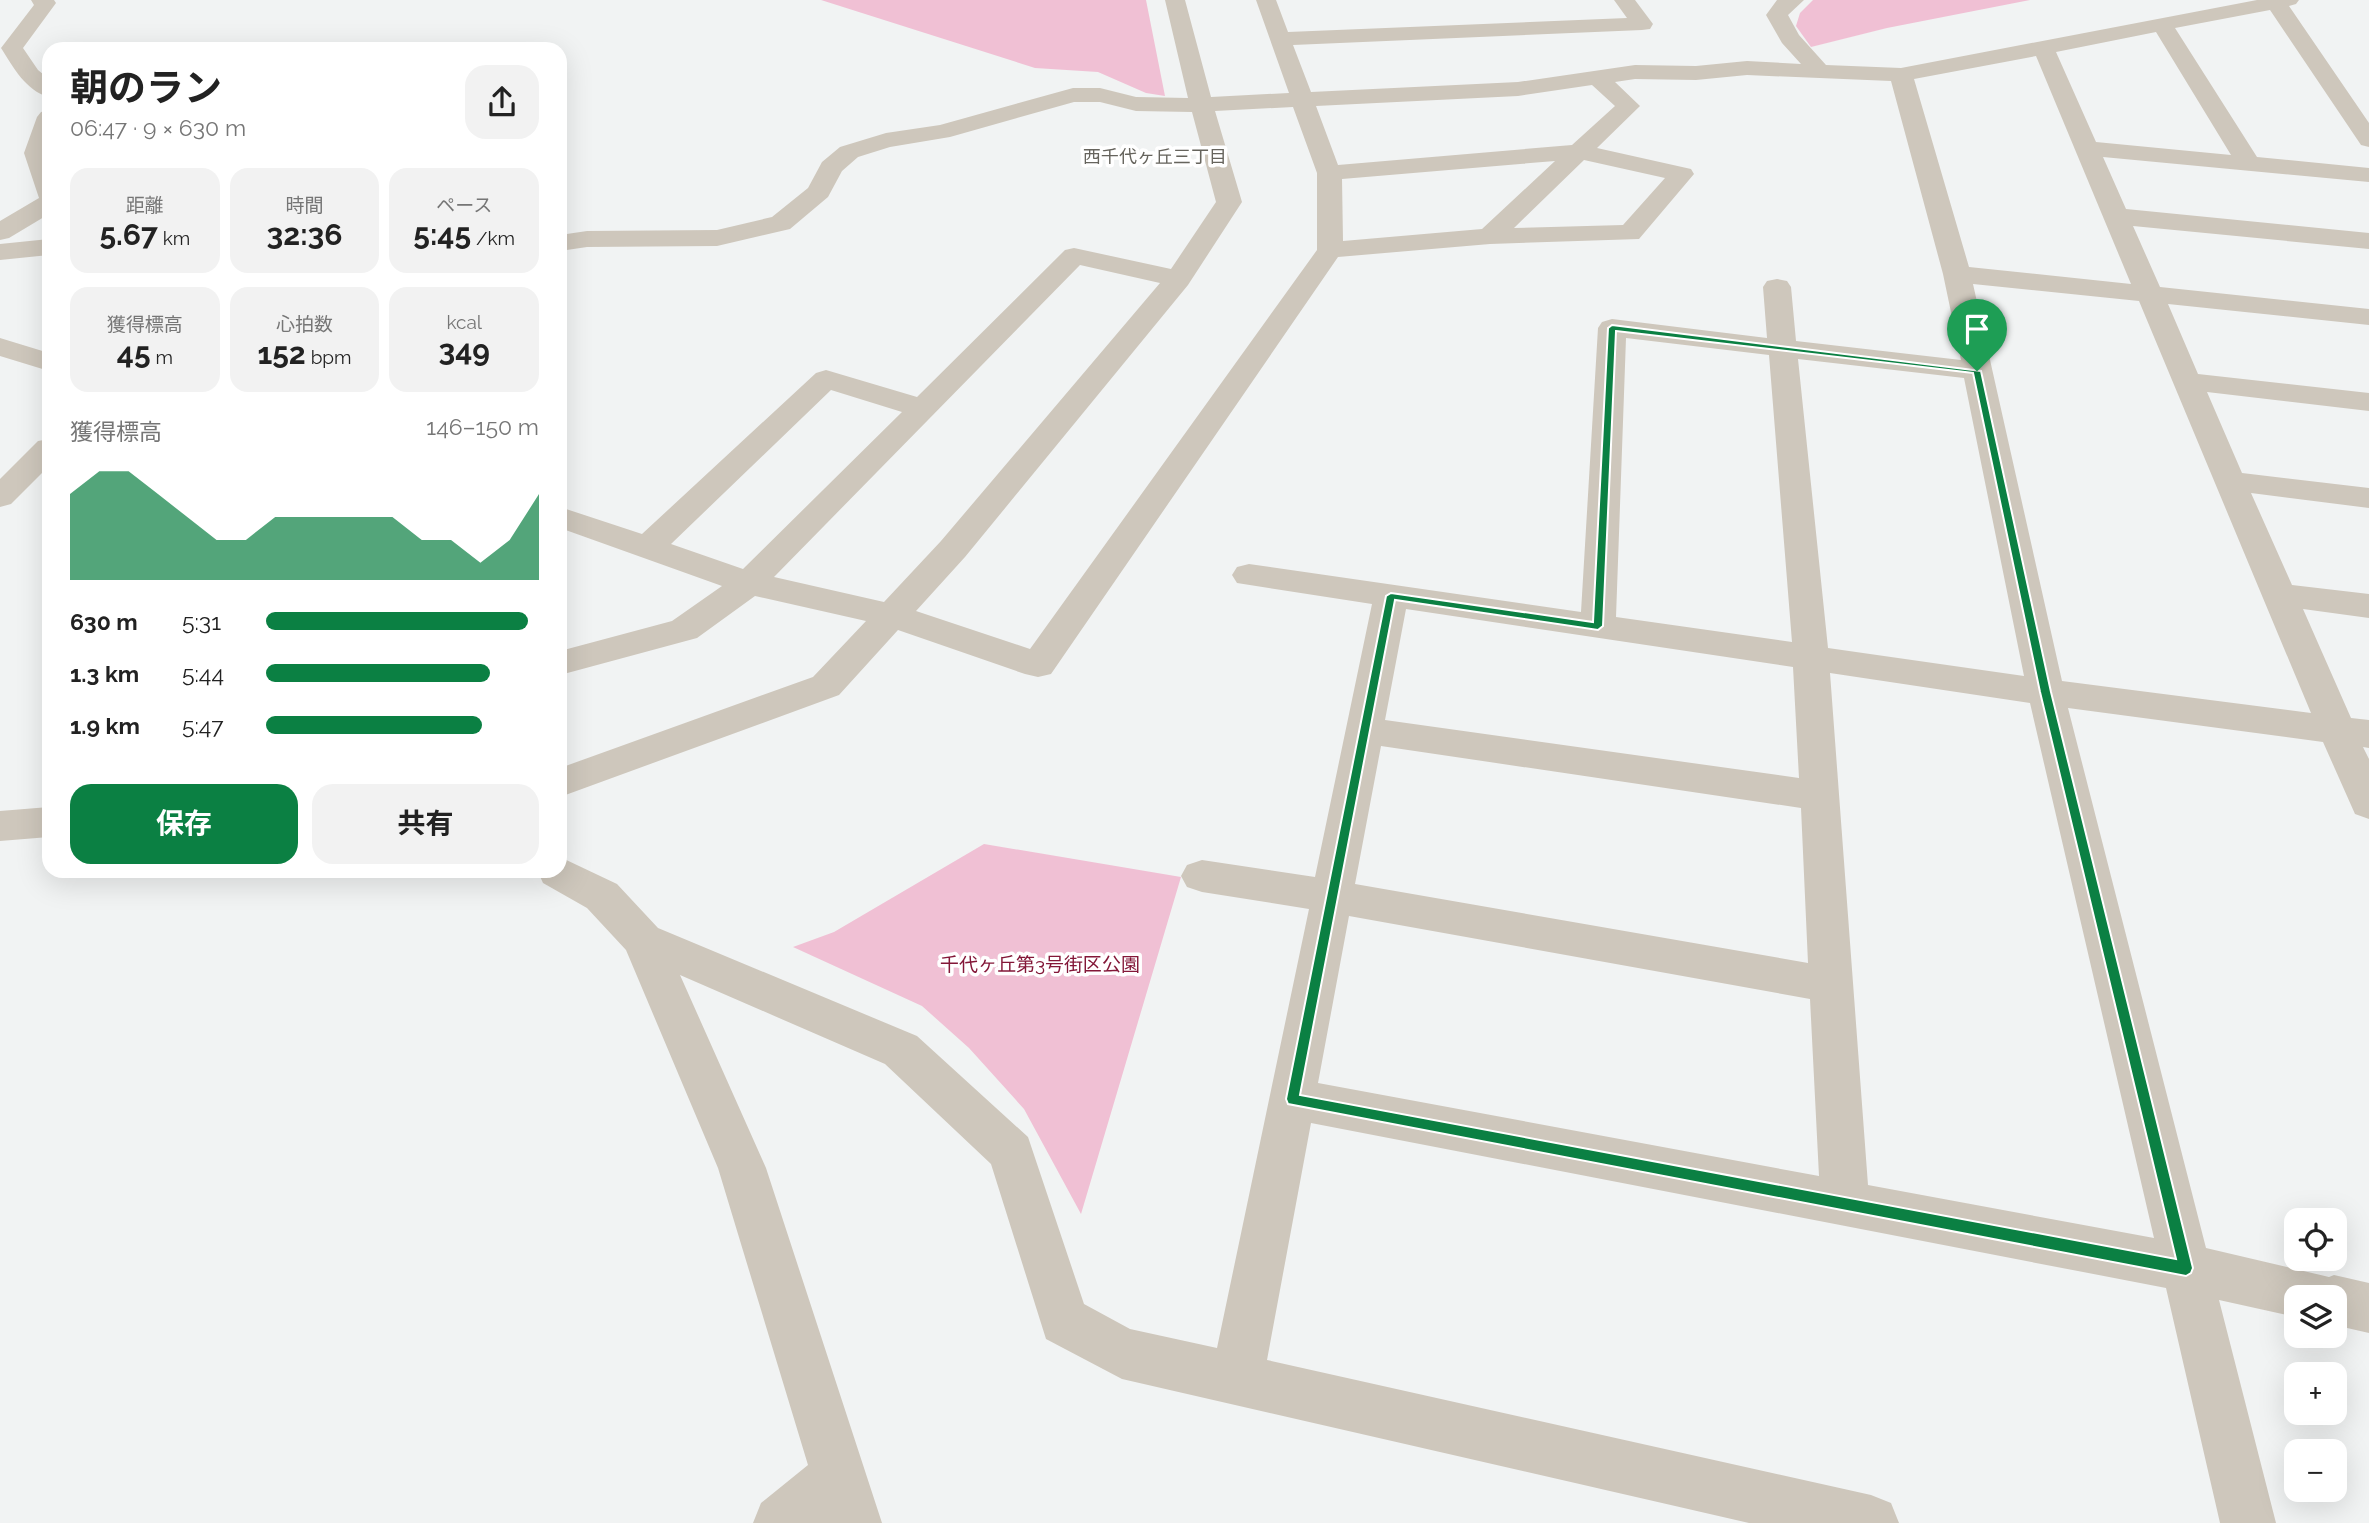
<!DOCTYPE html>
<html lang="ja">
<meta charset="utf-8">
<style>
:root{--surface:#fff;--page:#f2f2f2;--text:#222;--muted:#767676;--accent:#0b8043}
body{margin:0;font-family:Raleway,"Noto Sans JP",sans-serif;background:var(--page);color:var(--text);height:100vh;display:flex;flex-direction:column;font-size:26px;white-space:nowrap}
*{box-sizing:border-box;margin:0}
p{font-size:23px;color:var(--muted)}
.icon{flex:none;width:38px;height:38px;fill:none;stroke:currentColor;stroke-width:2;stroke-linecap:round;stroke-linejoin:round}
.map{position:relative;flex:1;overflow:hidden}
.panel{position:absolute;left:42px;top:42px;width:525px;height:836px;display:flex;flex-direction:column;background:var(--surface);border-radius:21px;box-shadow:0 7px 28px #0002}
.panel>*{flex:none}
.controls{position:absolute;left:2284px;top:1208px;display:grid;gap:14px}
.controls a{display:grid;place-items:center;width:63px;height:63px;border-radius:14px;background:var(--surface);box-shadow:0 7px 28px #0002;font-size:35px}
.pin{position:absolute;display:grid;place-items:center;width:60px;height:60px;color:#fff;margin:-72px -30px;border-radius:50% 50% 50% 0;rotate:-45deg;box-shadow:0 0 7px #0007}
.pin .icon{rotate:45deg}
.round{display:grid;place-items:center;flex:none;width:74px;height:74px;border-radius:21px;background:var(--page)}
.headline{display:flex;align-items:center;justify-content:space-between;height:119px;padding:0 28px}
h1{font-size:38px;font-weight:700;line-height:52px}
.figures{display:grid;grid-template-columns:repeat(3,1fr);gap:10px;height:119px;padding:7px 28px}
.figures div{display:grid;align-content:center;border-radius:18px;background:var(--page);text-align:center}
.figures b{font-size:30px;font-weight:700}
.figures small{font-size:19px;font-weight:400}
.figures p{font-size:19px}
.chart{height:196px;padding:14px 28px}
.chart p{display:flex;justify-content:space-between}
.chart svg{width:100%;height:126px;margin-top:7px;fill:var(--accent);opacity:.7}
.action{display:flex;gap:14px;margin-top:auto;padding:14px 28px}
.action a{flex:1;height:80px;border-radius:21px;background:var(--accent);color:#fff;font-size:28px;font-weight:700;line-height:80px;text-align:center}
.action a+a{background:var(--page);color:var(--text)}
ul{padding:0 28px;list-style:none;font-size:23px}
li{display:grid;grid-template-columns:112px 84px 1fr;align-items:center;height:52px}
li i{height:18px;border-radius:9px;background:var(--accent)}
.map>svg:first-child{display:block}
.green{fill:#f0c0d4}
.lines{fill:none;stroke-linecap:round;stroke-linejoin:round}
.minor{fill:#cec7bc;fill-rule:evenodd}
.route{fill:#0b8043;stroke:#fff;stroke-width:2;fill-rule:evenodd}
.labels{text-anchor:middle;dominant-baseline:central;stroke-width:7;stroke-linejoin:round;paint-order:stroke}
.far-neighbourhood-label{font-size:18px;fill:#66645d;stroke:#fff}
.park-label{font-size:19px;fill:#831738;stroke:#fff}
</style>
<div class="map">
<svg width="2369" height="1523" viewBox="0 0 2369 1523">
<rect width="100%" height="100%" fill="#f1f3f3"/>
<path class="green" d="M 821,0 L 1146,0 L 1165,96 L 1146,93 L 1098,72 L 1035,68 Z
M 1813,0 L 2030,0 L 1887,28 L 1811,47 L 1796,26 L 1800,13 Z
M 984,844 L 1181,877 L 1081,1214 L 1024,1109 L 969,1048 L 922,1006 L 793,947 L 834,932 Z"/>
<g class="lines">
<path class="minor" d="M 31,0 L 54,0 L 56,3 L 23,48 L 38,70 L 49,79 L 49,97 C 26,91 13,67 1,48 L 34,5 Z
M 1165,0 L 1185,0 L 1211,97 L 1289,93 L 1256,0 L 1276,0 L 1288,32 L 1627,18 L 1614,0 L 1635,0 L 1653,24 L 1650,29 L 1642,30 L 1293,45 L 1311,92 L 1518,82 L 1635,65 L 1696,66 L 1747,61 L 1801,64 L 1782,43 L 1766,15 L 1777,0 L 1804,0 L 1788,15 L 1799,35 L 1826,65 L 1901,68 L 2257,0 L 2299,0 L 2296,4 L 2289,6 L 2369,123 L 2369,147 L 2361,145 L 2270,10 L 2175,28 L 2257,157 L 2369,168 L 2369,182 L 2103,157 L 2126,209 L 2369,233 L 2369,249 L 2133,226 L 2160,287 L 2369,309 L 2369,325 L 2168,304 L 2198,374 L 2369,393 L 2369,411 L 2207,392 L 2242,473 L 2369,488 L 2369,508 L 2251,493 L 2292,585 L 2369,594 L 2369,618 L 2303,609 L 2351,718 L 2369,720 L 2369,748 L 2363,747 L 2369,759 L 2369,819 L 2355,814 L 2323,742 L 2068,708 L 2206,1248 L 2329,1277 L 2334,1275 L 2369,1283 L 2369,1333 L 2334,1325 L 2334,1297 L 2296,1297 L 2296,1317 L 2219,1300 L 2276,1523 L 2220,1523 L 2166,1288 L 1311,1123 L 1267,1360 L 1871,1495 L 1891,1503 L 1899,1523 L 1749,1523 L 1122,1379 L 1046,1339 L 991,1164 L 885,1064 L 680,975 L 766,1168 L 882,1523 L 753,1523 L 761,1503 L 808,1465 L 718,1168 L 626,950 L 587,908 L 543,883 L 538,872 L 560,872 L 560,857 L 617,884 L 658,928 L 917,1036 L 1028,1137 L 1084,1304 L 1130,1329 L 1217,1348 L 1309,909 L 1202,892 L 1187,887 L 1181,876 L 1187,865 L 1202,860 L 1315,877 L 1372,604 L 1237,583 L 1232,575 L 1237,567 L 1249,564 L 1581,612 L 1598,328 L 1602,322 L 1612,319 L 1767,338 L 1763,287 L 1767,281 L 1777,279 L 1787,281 L 1791,287 L 1796,341 L 1961,360 L 1943,274 L 1891,81 L 1747,75 L 1696,80 L 1635,79 L 1615,82 L 1640,106 L 1597,148 L 1691,169 L 1694,174 L 1639,239 L 1490,244 L 1338,257 L 1051,674 L 1038,677 L 1025,674 L 898,630 L 839,695 L 560,797 L 560,768 L 813,677 L 866,621 L 755,596 L 697,638 L 560,675 L 560,651 L 672,621 L 722,586 L 560,528 L 560,507 L 642,534 L 816,373 L 826,370 L 917,397 L 1065,250 L 1074,248 L 1171,269 L 1216,202 L 1192,112 L 1136,111 L 1100,102 L 1074,102 L 950,137 L 890,147 L 858,157 L 842,171 L 828,197 L 790,229 L 717,246 L 587,247 L 560,251 L 560,235 L 587,231 L 717,230 L 772,217 L 808,188 L 822,162 L 840,147 L 886,133 L 940,125 L 1073,88 L 1100,88 L 1136,97 L 1188,98 ZM 2156,32 L 2231,155 L 2096,142 L 2056,52 ZM 2036,56 L 2131,284 L 1969,267 L 1914,79 ZM 1592,85 L 1615,106 L 1572,145 L 1338,165 L 1316,106 L 1518,96 ZM 1293,107 L 1317,173 L 1317,250 L 1030,649 L 916,611 L 965,557 L 1188,285 L 1242,202 L 1215,111 ZM 1584,160 L 1665,178 L 1623,225 L 1514,228 ZM 1555,161 L 1482,229 L 1343,241 L 1342,179 ZM 1080,265 L 1160,283 L 941,541 L 884,602 L 774,577 ZM 1973,284 L 2139,301 L 2311,713 L 2062,681 ZM 1626,338 L 1769,355 L 1792,642 L 1616,617 ZM 1798,359 L 1964,378 L 2024,676 L 1828,648 ZM 831,390 L 902,412 L 743,569 L 671,544 ZM 1406,609 L 1793,667 L 1799,778 L 1385,720 ZM 1830,673 L 2030,703 L 2154,1238 L 1868,1185 ZM 1381,746 L 1801,808 L 1808,963 L 1355,884 ZM 1349,916 L 1810,999 L 1819,1176 L 1318,1083 Z
M 49,110 L 49,214 L 9,238 L 0,240 L 0,221 L 39,198 L 24,153 L 37,117 L 41,112 Z
M 49,239 L 49,255 L 0,260 L 0,244 Z
M 0,338 L 49,353 L 49,371 L 0,356 Z
M 49,439 L 49,466 L 11,504 L 0,507 L 0,479 L 38,441 Z
M 49,807 L 49,837 L 0,841 L 0,811 Z"/>
</g>
<path class="route" d="M 1612,325 L 1981,371 L 2051,692 L 2193,1268 L 2191,1273 L 2186,1276 L 1288,1104 L 1286,1099 L 1386,596 L 1391,593 L 1593,622 L 1608,328 ZM 1616,331 L 1973,373 L 2040,692 L 2176,1259 L 1300,1095 L 1395,600 L 1598,630 L 1603,626 Z"/>
<g class="labels">
<g class="far-neighbourhood-label">
<text x="1155" y="156">西千代ヶ丘三丁目</text>
</g>
<g class="park-label">
<text x="1040" y="964">千代ヶ丘第3号街区公園</text>
</g>
</g>
</svg>
<div class="controls">
<a><svg class="icon" aria-label="locate" viewBox="0 0 24 24"><circle cx="12" cy="12" r="6"/><path d="M12 2v4M12 18v4M2 12h4M18 12h4"/></svg></a>
<a><svg class="icon" aria-label="layers" viewBox="0 0 24 24"><path d="M12 4l9 5-9 5-9-5zM3 14l9 5 9-5"/></svg></a>
<a>+</a>
<a>−</a>
</div>
<div class="pin" style="left:1977px;top:371px;background:#1e9e55"><svg class="icon" aria-label="arrive" viewBox="0 0 24 24"><path d="M6 21V4h12l-3 4 3 4H6"/></svg></div>
<section class="panel">
<div class="headline"><div><h1>朝のラン</h1><p>06:47 · 9 × 630 m</p></div><a class="round"><svg class="icon" aria-label="share" viewBox="0 0 24 24"><path d="M12 15V3M7 8l5-5 5 5M5 13v7h14v-7"/></svg></a></div>
<div class="figures">
<div><p>距離</p><b>5.67<small> km</small></b></div>
<div><p>時間</p><b>32:36</b></div>
<div><p>ペース</p><b>5:45<small> /km</small></b></div>
</div>
<div class="figures">
<div><p>獲得標高</p><b>45<small> m</small></b></div>
<div><p>心拍数</p><b>152<small> bpm</small></b></div>
<div><p>kcal</p><b>349</b></div>
</div>
<div class="chart"><p><span>獲得標高</span>146–150 m</p>
<svg viewBox="0 0 160 44" preserveAspectRatio="none"><path d="M0 44V14L10 6L20 6L30 14L40 22L50 30L60 30L70 22L80 22L90 22L100 22L110 22L120 30L130 30L140 38L150 30L160 14V44z"/></svg>
</div>
<ul>
<li><b>630 m</b>5:31<i style="width:96%"></i></li>
<li><b>1.3 km</b>5:44<i style="width:82%"></i></li>
<li><b>1.9 km</b>5:47<i style="width:79%"></i></li>
</ul>
<div class="action"><a>保存</a><a>共有</a></div>
</section>
</div>
